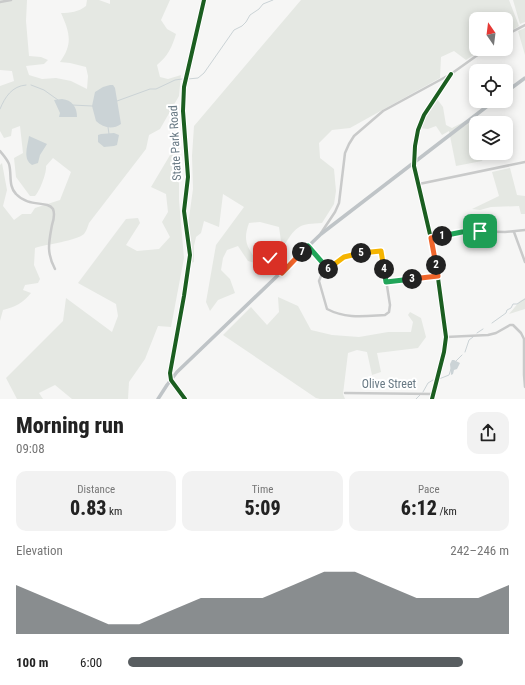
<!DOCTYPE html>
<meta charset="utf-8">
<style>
:root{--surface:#fff;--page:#f2f2f2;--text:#222;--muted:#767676;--accent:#585d60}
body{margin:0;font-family:"Roboto Condensed",sans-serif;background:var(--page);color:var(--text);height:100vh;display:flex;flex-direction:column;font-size:15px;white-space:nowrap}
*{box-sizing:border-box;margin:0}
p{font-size:13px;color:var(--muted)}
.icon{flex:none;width:22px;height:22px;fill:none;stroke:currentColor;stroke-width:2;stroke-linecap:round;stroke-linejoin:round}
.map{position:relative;height:399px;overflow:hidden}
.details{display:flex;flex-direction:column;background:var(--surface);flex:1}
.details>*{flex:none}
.needle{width:26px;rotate:346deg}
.buttons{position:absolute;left:469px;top:12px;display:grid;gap:8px}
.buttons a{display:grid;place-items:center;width:44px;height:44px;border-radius:8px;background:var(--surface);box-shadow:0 2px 10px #0003;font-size:20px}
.pin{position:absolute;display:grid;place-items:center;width:34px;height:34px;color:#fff;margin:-17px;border-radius:8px;box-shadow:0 2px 6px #0006}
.km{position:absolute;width:20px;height:20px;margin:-10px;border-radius:50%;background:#222;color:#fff;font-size:11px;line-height:20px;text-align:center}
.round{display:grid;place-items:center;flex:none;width:42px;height:42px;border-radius:12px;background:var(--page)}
.headline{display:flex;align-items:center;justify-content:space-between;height:68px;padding:0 16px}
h1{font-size:22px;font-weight:800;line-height:30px}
.figures{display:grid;grid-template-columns:repeat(3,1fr);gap:6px;height:68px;padding:4px 16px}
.figures div{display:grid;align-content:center;border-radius:10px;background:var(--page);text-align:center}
.figures b{font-size:20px;font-weight:800}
.figures small{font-size:11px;font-weight:400}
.figures p{font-size:11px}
.chart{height:112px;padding:8px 16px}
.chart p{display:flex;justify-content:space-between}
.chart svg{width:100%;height:72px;margin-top:4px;fill:var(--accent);opacity:.7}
ul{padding:0 16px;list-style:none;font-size:13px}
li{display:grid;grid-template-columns:64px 48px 1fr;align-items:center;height:30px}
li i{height:10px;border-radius:5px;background:var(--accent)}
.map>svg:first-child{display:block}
.green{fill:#e5e8e3}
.water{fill:#cbd3d6}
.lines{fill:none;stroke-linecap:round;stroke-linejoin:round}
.stream{stroke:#cbd3d6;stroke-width:1}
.street{stroke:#c9caca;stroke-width:2.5}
.secondary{stroke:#bfc4c7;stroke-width:3.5}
.cycleway-casing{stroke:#fff;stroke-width:6}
.cycleway{stroke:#1b5e20;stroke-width:4}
.split-1-casing{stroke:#fff;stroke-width:8}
.split-2-casing{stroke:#fff;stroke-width:8}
.split-3-casing{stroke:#fff;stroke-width:8}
.split-4-casing{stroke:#fff;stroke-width:8}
.split-5-casing{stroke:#fff;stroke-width:8}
.split-6-casing{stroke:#fff;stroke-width:8}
.split-7-casing{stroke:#fff;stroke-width:8}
.split-8-casing{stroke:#fff;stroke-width:8}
.split-9-casing{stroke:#fff;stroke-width:8}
.split-1{stroke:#22a559;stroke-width:5}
.split-2{stroke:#f0652b;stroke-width:5}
.split-3{stroke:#f0652b;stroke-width:5}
.split-4{stroke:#22a559;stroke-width:5}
.split-5{stroke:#f5b400;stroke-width:5}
.split-6{stroke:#f5b400;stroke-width:5}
.split-7{stroke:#22a559;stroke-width:5}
.split-8{stroke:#f0652b;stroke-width:5}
.split-9{stroke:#f5b400;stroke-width:5}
.labels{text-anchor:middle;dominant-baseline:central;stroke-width:4;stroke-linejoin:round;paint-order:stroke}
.street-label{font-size:12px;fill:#687984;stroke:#fff}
</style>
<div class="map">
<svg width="525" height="399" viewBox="0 0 525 399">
<rect width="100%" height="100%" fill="#f6f6f5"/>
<path class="green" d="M 0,0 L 27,0 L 26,21 L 29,56 L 41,57 L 48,60 L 44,64 L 26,66 L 29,75 L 42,79 L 56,78 L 71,81 L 87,89 L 88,76 L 86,67 L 70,63 L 60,62 C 73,44 70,33 61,13 C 71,13 78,12 86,6 L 87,0 L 99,0 L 110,4 L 110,0 L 170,0 L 161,20 L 167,29 L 176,34 C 172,47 168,56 157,65 L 160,77 L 168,79 L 181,75 L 179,96 L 160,129 L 149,135 L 146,149 L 89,223 C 88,226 86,232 84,234 C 76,241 47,244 35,248 L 34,265 L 40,279 L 38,283 L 25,285 L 23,290 L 31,293 C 23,303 15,307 3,310 L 0,321 L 0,165 L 2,163 L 7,190 L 3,206 L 14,220 L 22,214 L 31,214 L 35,208 L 60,200 L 71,172 L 53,158 L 46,166 C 47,172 40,191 35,196 L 30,196 L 16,177 L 14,158 L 23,153 L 20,126 L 12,129 L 11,136 L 4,138 L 0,131 L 0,86 L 14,81 L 12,71 L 0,70 Z
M 301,0 L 509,0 L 519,26 L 506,34 L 506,19 L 476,19 L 476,49 L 483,49 L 466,60 L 454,51 L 441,57 L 440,78 L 350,128 L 332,130 L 319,143 L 320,158 L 334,169 L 336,191 L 334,204 L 322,223 C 300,224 297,225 285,244 L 281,241 L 279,227 L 260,222 L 249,223 C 242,242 248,248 259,264 L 248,261 L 238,246 L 227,250 L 223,258 L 221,270 L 230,279 L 235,293 L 218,300 L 210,311 L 206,302 L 216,245 L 244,207 L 223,194 L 219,227 L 204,221 L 201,233 L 196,237 L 194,246 L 194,262 L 191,263 L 191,241 L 188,225 L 193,189 L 192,156 L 194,126 Z
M 513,0 L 525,0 L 525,22 L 520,24 Z
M 525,28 L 525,55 L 518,31 Z
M 437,99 L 443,107 L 446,125 L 452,128 L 477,115 L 480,123 L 476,123 L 476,153 L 485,153 L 482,161 L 456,166 L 449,131 L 442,135 L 436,126 L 428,129 L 419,128 L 424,117 Z
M 179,140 L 179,200 L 184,258 L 171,327 L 158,326 L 145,359 L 129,382 L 128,399 L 72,399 L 55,385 L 39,393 L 43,399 L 17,399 L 6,378 L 63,321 L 66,298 L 112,332 L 118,316 L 116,304 L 78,283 L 126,219 L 138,218 L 140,223 L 126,245 L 137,251 L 159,249 L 170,237 L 162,222 L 168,212 L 166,194 L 151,187 Z
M 510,168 L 517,195 L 525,196 L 525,214 L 521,214 L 519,206 L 491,207 L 480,210 L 472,209 L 499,196 L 492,172 Z
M 278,297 L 298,306 L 311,330 L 332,335 L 359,337 L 388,332 L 411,332 L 413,322 L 408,315 L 410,312 L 421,318 L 426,337 L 418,348 L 377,353 L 381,372 L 372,375 L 367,352 L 357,350 L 348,353 L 343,394 L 345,399 L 320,399 L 316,398 L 223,335 L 251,307 L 267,325 L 279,312 Z
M 525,298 L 525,309 L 509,314 L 520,301 Z"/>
<path class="water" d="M 110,85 L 113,85 L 115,88 L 121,124 C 113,130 103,128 96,121 L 92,106 L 95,92 L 103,87 Z
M 62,99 C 72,100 77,107 77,117 L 59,117 L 60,113 L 54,100 Z
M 114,133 L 119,135 L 117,145 L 114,146 L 104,147 L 98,142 L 98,135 L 101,134 Z
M 29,136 L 47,144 L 40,155 L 38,163 L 32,165 C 22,159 28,145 29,136 Z
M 452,360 L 454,360 L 460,363 L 457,369 L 454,370 L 453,374 L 451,375 L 450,364 Z"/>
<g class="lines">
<path class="stream" d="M 188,79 L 198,78 L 204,73 L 234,30 L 242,26 L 246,22 L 250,15 L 259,9 L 263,4 L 273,0
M 31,85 L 44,90 L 58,100
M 117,101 L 150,89 L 156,89 L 175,80 L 182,79
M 72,105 L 92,106
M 0,109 C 5,97 12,86 26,85
M 108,127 L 109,134
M 492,323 L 506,313 L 507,310 L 511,308 L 513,304 L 517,304 L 525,299
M 477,333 L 483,329
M 465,352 L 469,340 L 473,337
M 455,362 L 462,355
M 439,379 L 449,375 L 451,369
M 423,392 L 428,383 L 433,380
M 416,399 L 420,395"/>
<path class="street" d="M 0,2 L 11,0
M 506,35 L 525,25
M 0,151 C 3,155 7,159 9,164 C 12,174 8,186 16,194 C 29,208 47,200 53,209 C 55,214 54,219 52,225 C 49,242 46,252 55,269
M 414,162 C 414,118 431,109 451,74
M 419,184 L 525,162
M 514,232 L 525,262
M 321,233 L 335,212 L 339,203 L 345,153 L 349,144 L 354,136 L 383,111 L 451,74 L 486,49
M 431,238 L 468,231 L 505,232 L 525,230
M 265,245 L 268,249 L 272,263 L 281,272
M 308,246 L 328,269
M 379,251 L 381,251 L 382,254 L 390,305 L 389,312 L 385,315 C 365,316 346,319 327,309 L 319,281 L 321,276 L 344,257 Z
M 386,282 L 438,277
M 446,337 L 488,335 L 496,333 L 510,325 L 513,325 L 521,333 L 524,339 L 524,375 L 525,387
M 171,380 L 185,399
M 345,393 L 433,394"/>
<path class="secondary" d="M 506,92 L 525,78
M 414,162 L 435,256 L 446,337 L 444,352 L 432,399
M 171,380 L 170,373 L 184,296 L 190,255 L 184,211 L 188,177 L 183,111 L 184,87 L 204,0
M 158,399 L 167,385 L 177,372 L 321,234 L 494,101"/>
<g class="cycleway-casing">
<path id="cycleway" d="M 185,399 L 171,380 L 170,373 L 184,296 L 190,255 L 184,211 L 188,177 L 183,111 L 184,87 L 204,0
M 432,399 L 444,352 L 446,337 L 435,256 L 414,166 L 415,146 L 418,130 L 424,115 L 451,74"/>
</g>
<use href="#cycleway" class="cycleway"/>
</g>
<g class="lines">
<g class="split-1-casing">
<path id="split-1" d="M 442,236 L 462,232 L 480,231"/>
</g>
<g class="split-2-casing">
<path id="split-2" d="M 436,265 L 431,238 L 442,236"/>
</g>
<g class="split-3-casing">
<path id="split-3" d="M 412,279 L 438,276 L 436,265"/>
</g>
<g class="split-4-casing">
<path id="split-4" d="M 384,269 L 386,282 L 412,279"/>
</g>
<g class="split-5-casing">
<path id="split-5" d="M 361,253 L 381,251 L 384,269"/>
</g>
<g class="split-6-casing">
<path id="split-6" d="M 328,269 L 344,257 L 361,253"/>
</g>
<g class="split-7-casing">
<path id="split-7" d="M 302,252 L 308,246 L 328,269"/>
</g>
<g class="split-8-casing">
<path id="split-8" d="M 275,266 L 282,273 L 302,252"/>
</g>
<g class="split-9-casing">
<path id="split-9" d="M 270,258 L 275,266"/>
</g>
<use href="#split-1" class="split-1"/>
<use href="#split-2" class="split-2"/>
<use href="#split-3" class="split-3"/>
<use href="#split-4" class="split-4"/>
<use href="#split-5" class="split-5"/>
<use href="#split-6" class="split-6"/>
<use href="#split-7" class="split-7"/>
<use href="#split-8" class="split-8"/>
<use href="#split-9" class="split-9"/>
</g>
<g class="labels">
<g class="street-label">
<text transform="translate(175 143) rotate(-93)">State Park Road</text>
<text x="389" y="384">Olive Street</text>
</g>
</g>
</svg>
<div class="buttons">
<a><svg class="needle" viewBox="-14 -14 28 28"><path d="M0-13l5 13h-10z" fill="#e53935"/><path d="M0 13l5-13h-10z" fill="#767676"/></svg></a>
<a><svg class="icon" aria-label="locate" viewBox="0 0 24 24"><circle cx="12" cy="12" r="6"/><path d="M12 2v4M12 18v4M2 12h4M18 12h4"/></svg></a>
<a><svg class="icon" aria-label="layers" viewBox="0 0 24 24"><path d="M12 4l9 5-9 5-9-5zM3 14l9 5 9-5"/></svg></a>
</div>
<div class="pin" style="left:480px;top:231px;background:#1e9e55"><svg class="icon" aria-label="arrive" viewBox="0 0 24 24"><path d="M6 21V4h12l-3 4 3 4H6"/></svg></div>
<div class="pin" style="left:270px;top:258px;background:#d93025"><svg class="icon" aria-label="check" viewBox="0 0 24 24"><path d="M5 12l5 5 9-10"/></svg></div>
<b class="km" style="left:442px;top:236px">1</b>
<b class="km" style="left:436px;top:265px">2</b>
<b class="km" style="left:412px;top:279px">3</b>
<b class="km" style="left:384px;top:269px">4</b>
<b class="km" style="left:361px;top:253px">5</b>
<b class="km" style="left:328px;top:269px">6</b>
<b class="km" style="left:302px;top:252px">7</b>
</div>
<section class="details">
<div class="headline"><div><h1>Morning run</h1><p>09:08</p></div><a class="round"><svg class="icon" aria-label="share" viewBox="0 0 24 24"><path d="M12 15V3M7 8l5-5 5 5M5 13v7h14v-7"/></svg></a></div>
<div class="figures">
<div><p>Distance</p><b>0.83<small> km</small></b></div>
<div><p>Time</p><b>5:09</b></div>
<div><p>Pace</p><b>6:12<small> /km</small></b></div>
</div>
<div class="chart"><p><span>Elevation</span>242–246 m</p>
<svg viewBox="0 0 160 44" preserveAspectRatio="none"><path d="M0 44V14L10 22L20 30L30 38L40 38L50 30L60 22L70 22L80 22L90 14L100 6L110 6L120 14L130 22L140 22L150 22L160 14V44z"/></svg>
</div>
<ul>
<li><b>100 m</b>6:00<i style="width:88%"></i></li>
</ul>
</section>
